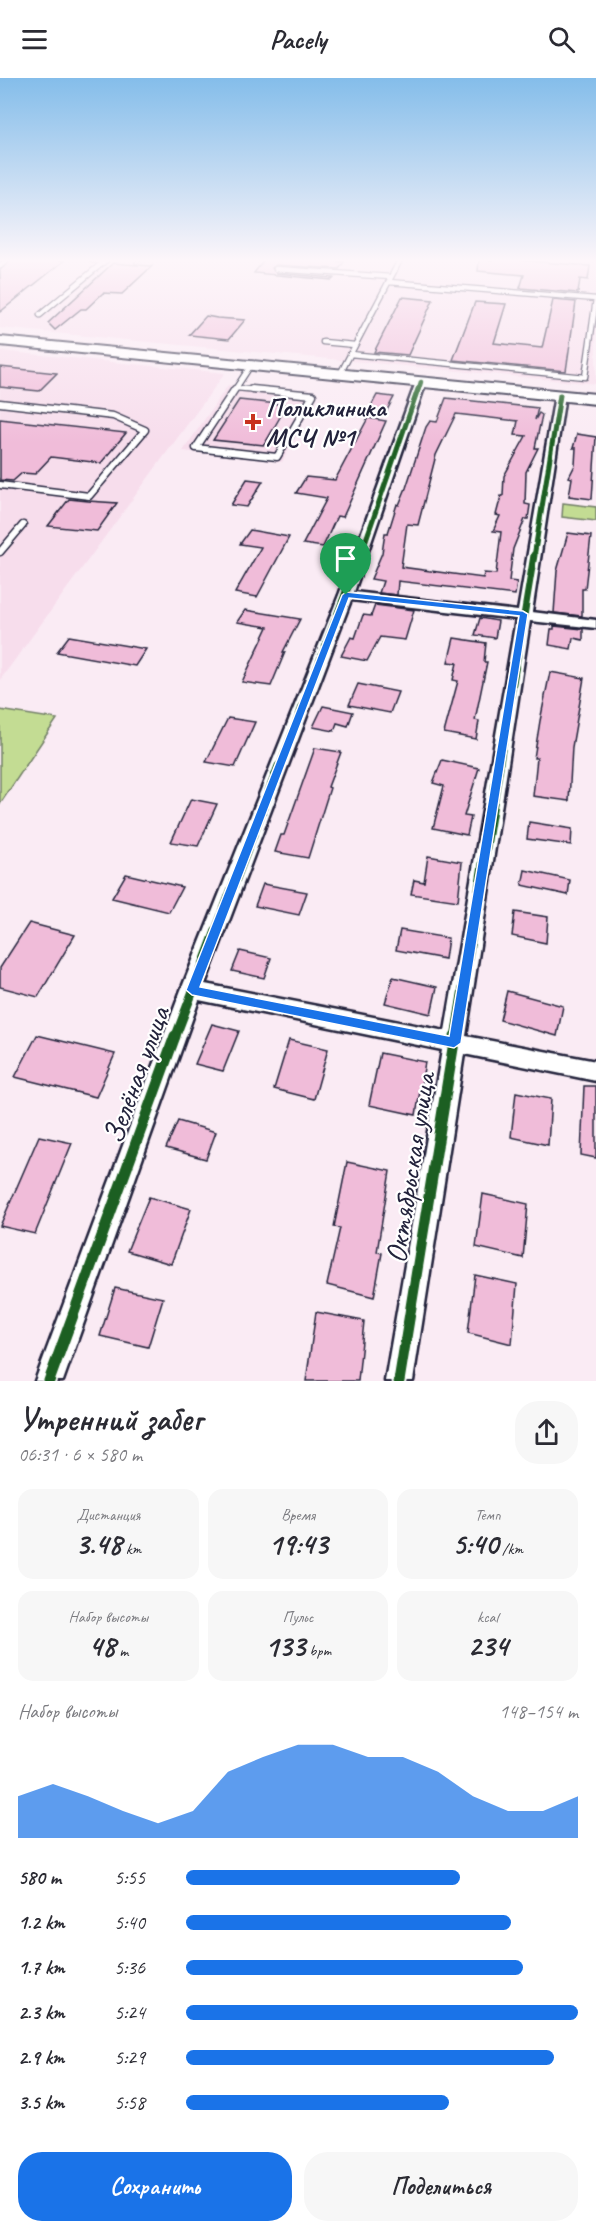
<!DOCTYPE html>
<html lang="ru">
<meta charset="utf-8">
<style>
:root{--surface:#fff;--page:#f7f7f7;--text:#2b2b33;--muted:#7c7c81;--accent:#1a73e8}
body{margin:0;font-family:Caveat,sans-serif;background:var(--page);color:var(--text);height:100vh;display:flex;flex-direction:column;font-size:22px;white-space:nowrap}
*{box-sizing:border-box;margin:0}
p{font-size:20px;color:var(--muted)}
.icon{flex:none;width:33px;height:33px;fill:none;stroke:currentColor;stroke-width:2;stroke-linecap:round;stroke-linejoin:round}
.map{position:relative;height:1303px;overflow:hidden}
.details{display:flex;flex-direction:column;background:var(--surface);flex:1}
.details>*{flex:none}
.pin{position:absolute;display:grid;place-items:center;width:51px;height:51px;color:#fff;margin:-62px -26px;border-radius:50% 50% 50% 0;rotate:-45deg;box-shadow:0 0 6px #0007}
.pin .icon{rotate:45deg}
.round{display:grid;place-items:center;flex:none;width:63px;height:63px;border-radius:24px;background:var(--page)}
.head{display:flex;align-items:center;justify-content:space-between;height:102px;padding:0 18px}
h1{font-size:33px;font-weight:700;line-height:45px}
.metrics{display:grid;grid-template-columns:repeat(3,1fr);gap:9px;height:102px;padding:6px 18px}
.metrics div{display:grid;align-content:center;border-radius:15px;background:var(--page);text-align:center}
.metrics b{font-size:30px;font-weight:700}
.metrics small{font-size:16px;font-weight:400}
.metrics p{font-size:16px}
.chart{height:168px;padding:12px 18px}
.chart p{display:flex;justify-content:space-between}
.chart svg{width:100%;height:108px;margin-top:6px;fill:var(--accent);opacity:.7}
.button{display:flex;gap:12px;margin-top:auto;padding:12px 18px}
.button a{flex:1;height:69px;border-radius:24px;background:var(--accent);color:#fff;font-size:24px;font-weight:700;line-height:69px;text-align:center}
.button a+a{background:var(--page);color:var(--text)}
ul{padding:0 18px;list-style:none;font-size:20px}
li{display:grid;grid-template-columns:96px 72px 1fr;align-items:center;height:45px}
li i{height:15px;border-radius:8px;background:var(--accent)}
header{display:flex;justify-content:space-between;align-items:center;height:78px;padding:0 18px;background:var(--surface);font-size:27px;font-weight:700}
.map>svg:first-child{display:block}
.built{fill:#f7ddec}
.green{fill:#c3dc93;stroke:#727f67;stroke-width:1.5}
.building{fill:#f0bcd9;stroke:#22223b;stroke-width:1.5;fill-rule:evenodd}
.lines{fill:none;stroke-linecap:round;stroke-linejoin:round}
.lane-far1-casing{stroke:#22223b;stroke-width:7}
.lane-casing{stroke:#22223b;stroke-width:9}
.street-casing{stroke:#22223b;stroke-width:5}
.secondary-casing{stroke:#22223b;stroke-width:4}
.lane-far1{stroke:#fff;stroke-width:4.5}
.lane{stroke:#fff;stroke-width:6}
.street{fill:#fff;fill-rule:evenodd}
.secondary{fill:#fff;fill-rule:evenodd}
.rail-casing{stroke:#22223b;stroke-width:4}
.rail{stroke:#fff;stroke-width:2;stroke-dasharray:8;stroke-linecap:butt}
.cycleway-far4-casing{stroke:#fff;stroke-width:7}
.cycleway-far3-casing{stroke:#fff;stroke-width:8}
.cycleway-far2-casing{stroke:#fff;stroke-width:10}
.cycleway-far1-casing{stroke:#fff;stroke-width:13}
.cycleway-casing{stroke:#fff;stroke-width:15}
.cycleway-far4{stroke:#1b5e20;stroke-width:4.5}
.cycleway-far3{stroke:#1b5e20;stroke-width:5}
.cycleway-far2{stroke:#1b5e20;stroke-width:7}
.cycleway-far1{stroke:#1b5e20;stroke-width:9}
.cycleway{stroke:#1b5e20;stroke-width:11}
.route{fill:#1a73e8;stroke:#fff;stroke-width:1.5;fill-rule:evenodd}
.poi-dot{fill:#c8321e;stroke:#fff;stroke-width:2}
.labels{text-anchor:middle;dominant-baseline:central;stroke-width:4.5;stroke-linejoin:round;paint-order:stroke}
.far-poi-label{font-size:26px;font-weight:bold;fill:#22223b;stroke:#fff;text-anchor:start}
.street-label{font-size:30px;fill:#22223b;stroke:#fff}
</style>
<header><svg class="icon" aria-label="menu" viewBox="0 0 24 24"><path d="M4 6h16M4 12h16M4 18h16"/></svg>Pacely<svg class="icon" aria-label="search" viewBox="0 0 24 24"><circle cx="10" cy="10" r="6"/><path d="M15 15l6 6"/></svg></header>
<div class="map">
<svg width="596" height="1303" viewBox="0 0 596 1303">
<rect width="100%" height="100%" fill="#faebf4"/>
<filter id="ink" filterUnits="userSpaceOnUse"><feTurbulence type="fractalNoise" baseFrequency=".0167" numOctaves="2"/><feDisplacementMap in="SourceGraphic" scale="12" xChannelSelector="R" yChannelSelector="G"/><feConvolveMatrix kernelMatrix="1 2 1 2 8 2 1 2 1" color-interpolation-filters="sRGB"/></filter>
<g filter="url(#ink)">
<path class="built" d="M 0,182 L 596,182 L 596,306 L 0,250 Z
M 0,273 L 225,295 L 0,602 Z
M 228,307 L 318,316 L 282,384 L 183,373 Z"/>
<path class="green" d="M 563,425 L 596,429 L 596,443 L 562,439 Z
M 0,632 L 57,641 L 0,726 Z"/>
<path class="building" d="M 11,182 L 65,182 L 0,234 L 0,192 Z
M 264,182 L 318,182 L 344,184 L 339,191 L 276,187 L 272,190 L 276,195 L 334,200 L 332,202 L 254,195 Z
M 479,182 L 517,182 L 590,188 L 588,202 L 580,201 L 578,215 L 520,210 L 524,197 L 478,193 Z
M 113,185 L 152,188 L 122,216 L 103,215 L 86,231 L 81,231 L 55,252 L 48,245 Z
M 402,219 L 433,222 L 408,277 L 374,274 Z
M 553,222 L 576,224 L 566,293 L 453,282 L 475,224 L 506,226 L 494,265 L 542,270 Z
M 206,238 L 217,240 L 245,242 L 229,261 L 189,257 Z
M 0,289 L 57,295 L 39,313 L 0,309 Z
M 377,317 L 394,319 L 386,334 L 369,332 Z
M 446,320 L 538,330 L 535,342 L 539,335 L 542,337 L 535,370 L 538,370 L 526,394 L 525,426 L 530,427 L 528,441 L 525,441 L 513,471 L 509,503 L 517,504 L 515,517 L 398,503 L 397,517 L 379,515 L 383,503 L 371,501 L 382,475 L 385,455 L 388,455 L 397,426 L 399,427 L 406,410 L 426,349 L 430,343 L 437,344 ZM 456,336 L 518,343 L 515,357 L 526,358 L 504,398 L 503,418 L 501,418 L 496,437 L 500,438 L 493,453 L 501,454 L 496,496 L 484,495 L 483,500 L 401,489 L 407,446 L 418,447 L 436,377 Z
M 239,322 L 287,327 L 264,367 L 213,362 Z
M 368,340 L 386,343 L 343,439 L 337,438 L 323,469 L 303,466 L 327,420 L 296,415 L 306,399 L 335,402 Z
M 0,341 L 126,355 L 101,385 L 51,379 L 35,396 L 22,395 L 13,403 L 0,402 Z
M 577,356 L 596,359 L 592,421 L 569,418 L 572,400 L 569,399 L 575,387 L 576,370 L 573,370 Z
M 247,401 L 263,403 L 247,429 L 231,427 Z
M 69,421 L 88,423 L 117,425 L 97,453 L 48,448 Z
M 250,452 L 289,459 L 257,519 L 235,515 L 261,469 L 240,466 Z
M 568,455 L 591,458 L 585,511 L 582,511 L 582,538 L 554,535 L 557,493 Z
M 375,527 L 414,532 L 405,562 L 380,559 L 367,583 L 341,578 L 351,559 L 355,560 L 363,537 L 371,538 Z
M 245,532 L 300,541 L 283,574 L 285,574 L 271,608 L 242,604 L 268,549 L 237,544 Z
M 480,540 L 498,543 L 495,560 L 475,557 Z
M 554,548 L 583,551 L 583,562 L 573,560 L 571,571 L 549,567 L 551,551 L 554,551 Z
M 69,558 L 146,571 L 135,588 L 57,574 Z
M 454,560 L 486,565 L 484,584 L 487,584 L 475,642 L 479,643 L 476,661 L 444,655 L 458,603 L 453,602 L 457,585 L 448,584 Z
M 550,594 L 584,600 L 572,669 L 569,723 L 533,718 L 537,680 L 534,680 L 540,643 Z
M 358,606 L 398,614 L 390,635 L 349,627 Z
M 323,628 L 353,634 L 348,648 L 337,645 L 334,653 L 313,649 Z
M 228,640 L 255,644 L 235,689 L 206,684 Z
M 315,670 L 341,674 L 328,709 L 330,710 L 308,780 L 275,774 L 281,757 L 284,757 Z
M 442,682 L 479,690 L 464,738 L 471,739 L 467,757 L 433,750 L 444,708 L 433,705 Z
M 191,721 L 217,726 L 198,768 L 171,764 Z
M 529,744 L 572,751 L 571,767 L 527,761 Z
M 428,778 L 462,784 L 458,823 L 411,816 L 414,802 L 424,804 Z
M 525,792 L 570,802 L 568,817 L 522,807 Z
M 126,796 L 182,809 L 169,834 L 112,820 Z
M 263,806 L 307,814 L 299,837 L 255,828 Z
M 515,834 L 548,839 L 546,865 L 512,858 Z
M 29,845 L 75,857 L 38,919 L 0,909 L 0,890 Z
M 400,852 L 448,860 L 445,881 L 396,872 Z
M 240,873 L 271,880 L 264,900 L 232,893 Z
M 393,899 L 437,909 L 431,936 L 385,925 Z
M 507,913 L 563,928 L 557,958 L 500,942 Z
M 212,946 L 239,953 L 223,993 L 195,986 Z
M 37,957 L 115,976 L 96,1019 L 15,999 Z
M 289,962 L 328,971 L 314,1021 L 274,1011 Z
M 380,975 L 425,984 L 416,1037 L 369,1027 Z
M 584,1008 L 596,1008 L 596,1080 L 581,1077 Z
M 516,1014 L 551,1021 L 548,1067 L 511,1059 Z
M 178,1043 L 216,1054 L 206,1081 L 166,1070 Z
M 39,1058 L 72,1065 L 35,1156 L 0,1148 Z
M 347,1084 L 390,1093 L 377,1174 L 382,1175 L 374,1219 L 327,1207 L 340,1150 L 334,1149 Z
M 483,1116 L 528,1126 L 523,1180 L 476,1169 Z
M 149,1119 L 191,1131 L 171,1186 L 127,1173 Z
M 475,1197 L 517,1206 L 512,1266 L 468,1255 Z
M 115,1210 L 163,1220 L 148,1269 L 100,1258 Z
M 316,1234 L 364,1243 L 358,1303 L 306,1303 Z"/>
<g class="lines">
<g class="lane-far1-casing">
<path id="lane-far1" d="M 92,182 L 105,183
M 0,188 L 7,182
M 276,191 L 391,199
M 389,204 L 596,221
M 40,237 L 106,182
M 323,264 L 355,267
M 350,276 L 585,299 L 596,221
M 340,296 L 400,182
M 236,310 L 269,313
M 234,313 L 251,287"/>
</g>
<g class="lane-casing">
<path id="lane" d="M 235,311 L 196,370 L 277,379 L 313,317 L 252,311
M 0,325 L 113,338 L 145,352 L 89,418 L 0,407
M 0,474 L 23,447"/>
</g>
<g class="street-casing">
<path id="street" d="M 421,301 L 426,304 L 354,514 L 518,533 L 555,317 L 560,314 L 565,317 L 532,534 L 596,542 L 596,550 L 530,543 L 466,958 L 596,983 L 596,1003 L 464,976 L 413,1303 L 385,1303 L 442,972 L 199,922 L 63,1303 L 35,1303 L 181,912 L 339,517 L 416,304 ZM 351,522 L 516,541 L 445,953 L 205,906 Z"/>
</g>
<g class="secondary-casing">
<path id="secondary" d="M 0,259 L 596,316 L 596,326 L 0,267 Z"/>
</g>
<use href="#lane-far1" class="lane-far1"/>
<use href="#lane" class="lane"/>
<use href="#street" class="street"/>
<use href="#secondary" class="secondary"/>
<g class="rail-casing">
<path id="rail" d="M 136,185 L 139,182"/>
</g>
<use href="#rail" class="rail"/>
<g class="cycleway-far4-casing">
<path id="cycleway-far4" d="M 418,313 L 421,304"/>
</g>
<g class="cycleway-far3-casing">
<path id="cycleway-far3" d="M 360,479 L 418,311
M 534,479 L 560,317"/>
</g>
<g class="cycleway-far2-casing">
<path id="cycleway-far2" d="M 279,690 L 360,477
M 499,690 L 534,477"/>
</g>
<g class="cycleway-far1-casing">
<path id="cycleway-far1" d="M 175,960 L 279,688
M 455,960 L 499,688"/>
</g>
<g class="cycleway-casing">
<path id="cycleway" d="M 49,1303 L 175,958
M 399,1303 L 455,958"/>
</g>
<use href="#cycleway-far4" class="cycleway-far4"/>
<use href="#cycleway-far3" class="cycleway-far3"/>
<use href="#cycleway-far2" class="cycleway-far2"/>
<use href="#cycleway-far1" class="cycleway-far1"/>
<use href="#cycleway" class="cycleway"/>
</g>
</g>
<linearGradient id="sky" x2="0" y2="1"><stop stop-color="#84bdea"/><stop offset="0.5" stop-color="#fdf6fa"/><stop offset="1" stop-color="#fdf6fa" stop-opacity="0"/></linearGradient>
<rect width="596" height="365" fill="url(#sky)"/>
<path class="route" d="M 346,514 L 523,533 L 528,536 L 461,965 L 454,970 L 192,917 L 186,912 L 342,517 ZM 349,520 L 519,538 L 449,958 L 200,909 Z"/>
<path class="poi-dot" d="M250 335h6v6h6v6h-6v6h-6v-6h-6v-6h6z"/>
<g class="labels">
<g class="far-poi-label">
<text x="266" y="329">Поликлиника<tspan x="266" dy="30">МСЧ №1</tspan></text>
</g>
<g class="street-label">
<text transform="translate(136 997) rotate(-70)">Зелёная улица</text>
<text transform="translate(410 1090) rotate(-81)">Октябрьская улица</text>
</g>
</g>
</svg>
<div class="pin" style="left:346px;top:517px;background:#1e9e55"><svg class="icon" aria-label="arrive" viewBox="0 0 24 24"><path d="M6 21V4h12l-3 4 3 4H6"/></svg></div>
</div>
<section class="details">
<div class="head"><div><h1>Утренний забег</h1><p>06:31 · 6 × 580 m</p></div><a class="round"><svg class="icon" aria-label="share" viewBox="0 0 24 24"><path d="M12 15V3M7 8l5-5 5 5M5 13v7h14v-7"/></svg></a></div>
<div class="metrics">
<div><p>Дистанция</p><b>3.48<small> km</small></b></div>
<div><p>Время</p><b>19:43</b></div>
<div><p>Темп</p><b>5:40<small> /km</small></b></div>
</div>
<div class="metrics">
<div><p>Набор высоты</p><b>48<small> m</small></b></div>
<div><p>Пульс</p><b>133<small> bpm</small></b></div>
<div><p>kcal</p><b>234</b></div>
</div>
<div class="chart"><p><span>Набор высоты</span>148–154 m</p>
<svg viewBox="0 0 160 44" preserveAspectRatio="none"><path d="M0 44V27L10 22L20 27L30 33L40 38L50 33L60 17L70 11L80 6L90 6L100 11L110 11L120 17L130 27L140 33L150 33L160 27V44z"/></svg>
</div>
<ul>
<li><b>580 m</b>5:55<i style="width:70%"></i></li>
<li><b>1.2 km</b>5:40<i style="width:83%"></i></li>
<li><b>1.7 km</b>5:36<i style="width:86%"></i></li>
<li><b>2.3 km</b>5:24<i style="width:100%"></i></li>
<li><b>2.9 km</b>5:29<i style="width:94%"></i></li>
<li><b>3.5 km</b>5:58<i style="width:67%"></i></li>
</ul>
<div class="button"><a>Сохранить</a><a>Поделиться</a></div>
</section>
